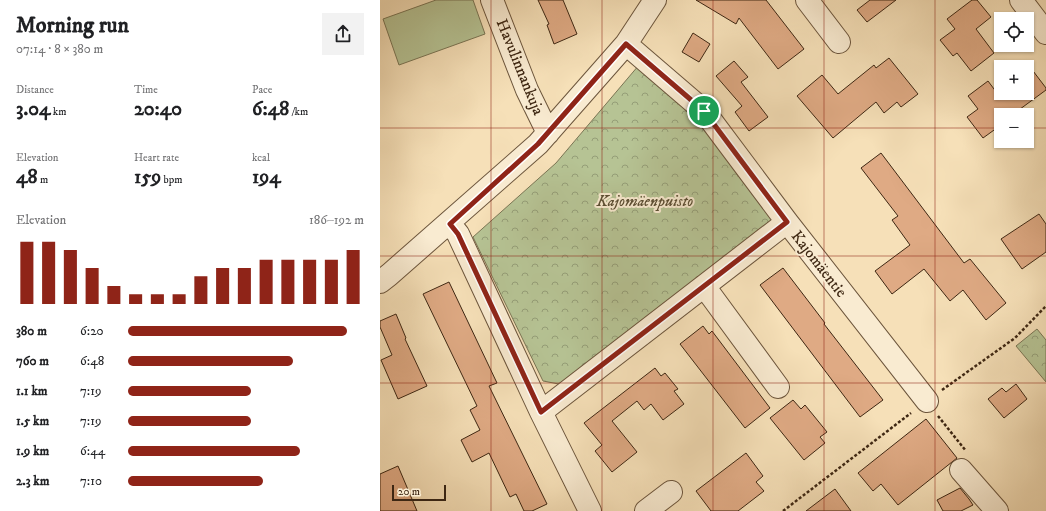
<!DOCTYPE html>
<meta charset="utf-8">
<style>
:root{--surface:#fff;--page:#f2f2f2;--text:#202124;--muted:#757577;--accent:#8f2418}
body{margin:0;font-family:"IM FELL DW Pica",serif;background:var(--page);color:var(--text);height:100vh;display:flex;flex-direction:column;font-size:15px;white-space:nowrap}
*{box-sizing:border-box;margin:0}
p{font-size:13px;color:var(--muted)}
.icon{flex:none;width:22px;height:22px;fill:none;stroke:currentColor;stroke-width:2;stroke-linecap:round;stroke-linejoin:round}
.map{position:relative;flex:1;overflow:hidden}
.details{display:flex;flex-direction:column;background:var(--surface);width:380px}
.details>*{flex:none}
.buttons{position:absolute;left:614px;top:12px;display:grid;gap:8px}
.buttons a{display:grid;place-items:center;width:40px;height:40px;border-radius:0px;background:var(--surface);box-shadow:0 1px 3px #0004;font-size:20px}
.scale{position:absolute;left:12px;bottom:10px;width:54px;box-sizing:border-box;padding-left:4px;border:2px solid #3e2713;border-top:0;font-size:11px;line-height:14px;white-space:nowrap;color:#3e2713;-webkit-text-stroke:3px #f9ebd1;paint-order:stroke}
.pin{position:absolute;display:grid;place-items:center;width:34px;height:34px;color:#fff;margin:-17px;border:2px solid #fff;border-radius:50%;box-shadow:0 1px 4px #0007}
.round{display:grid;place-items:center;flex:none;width:42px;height:42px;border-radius:0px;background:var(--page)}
.overview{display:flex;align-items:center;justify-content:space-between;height:68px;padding:0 16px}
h1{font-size:22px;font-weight:700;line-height:30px}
.stats{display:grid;grid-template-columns:repeat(3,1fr);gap:6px;height:68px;padding:4px 16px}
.stats div{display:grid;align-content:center}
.stats b{font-size:20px;font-weight:700}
.stats small{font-size:11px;font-weight:400}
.stats p{font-size:11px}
.chart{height:112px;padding:8px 16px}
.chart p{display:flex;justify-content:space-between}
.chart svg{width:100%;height:72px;margin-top:4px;stroke:var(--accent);stroke-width:6}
ul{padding:0 16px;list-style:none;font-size:13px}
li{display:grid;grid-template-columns:64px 48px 1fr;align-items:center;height:30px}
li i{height:10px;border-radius:5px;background:var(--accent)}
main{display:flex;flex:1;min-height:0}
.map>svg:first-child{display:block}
.grass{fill:#b6c394;stroke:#7a7554}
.forest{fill:url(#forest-crowns);stroke:#7a7554}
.building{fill:#dfaa84;stroke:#3e2713}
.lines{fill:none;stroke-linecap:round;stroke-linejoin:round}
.minor-casing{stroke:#6c553c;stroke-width:24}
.path{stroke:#3e2713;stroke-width:2.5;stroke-dasharray:3 2;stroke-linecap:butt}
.minor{stroke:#f9ebd1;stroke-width:22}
.route-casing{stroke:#fff;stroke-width:8}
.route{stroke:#8f2418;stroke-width:5}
.grid{fill:none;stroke:#8f2418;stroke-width:1;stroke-opacity:0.55}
.labels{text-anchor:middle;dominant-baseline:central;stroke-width:4;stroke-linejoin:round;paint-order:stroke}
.street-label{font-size:16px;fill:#3e2713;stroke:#f9ebd1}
.park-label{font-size:16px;font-style:italic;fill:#5c4e33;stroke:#f9ebd1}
</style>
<main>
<section class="details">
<div class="overview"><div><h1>Morning run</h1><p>07:14 · 8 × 380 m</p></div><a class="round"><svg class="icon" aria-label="share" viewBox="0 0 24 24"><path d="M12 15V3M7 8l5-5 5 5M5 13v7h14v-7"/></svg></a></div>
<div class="stats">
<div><p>Distance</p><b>3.04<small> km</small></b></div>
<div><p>Time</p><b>20:40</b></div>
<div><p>Pace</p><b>6:48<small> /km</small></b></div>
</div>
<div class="stats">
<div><p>Elevation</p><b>48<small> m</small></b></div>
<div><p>Heart rate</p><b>159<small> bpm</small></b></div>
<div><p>kcal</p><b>194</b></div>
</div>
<div class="chart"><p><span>Elevation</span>186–192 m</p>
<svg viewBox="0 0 160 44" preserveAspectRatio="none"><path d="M5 44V6M15 44V6M25 44V11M35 44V22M45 44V33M55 44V38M65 44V38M75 44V38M85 44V27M95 44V22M105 44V22M115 44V17M125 44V17M135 44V17M145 44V17M155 44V11"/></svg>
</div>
<ul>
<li><b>380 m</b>6:20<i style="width:93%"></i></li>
<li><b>760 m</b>6:48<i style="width:70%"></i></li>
<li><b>1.1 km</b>7:19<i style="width:52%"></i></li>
<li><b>1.5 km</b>7:19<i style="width:52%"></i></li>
<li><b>1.9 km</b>6:44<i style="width:73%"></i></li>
<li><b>2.3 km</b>7:10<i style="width:57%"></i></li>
</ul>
</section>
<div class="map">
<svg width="666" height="511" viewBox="0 0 666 511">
<defs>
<pattern id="forest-crowns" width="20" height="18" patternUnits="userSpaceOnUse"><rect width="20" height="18" fill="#b6c394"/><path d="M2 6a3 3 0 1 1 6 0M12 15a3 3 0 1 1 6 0" fill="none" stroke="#959e78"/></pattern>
</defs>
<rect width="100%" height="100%" fill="#f6e0b8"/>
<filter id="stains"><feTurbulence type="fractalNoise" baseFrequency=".005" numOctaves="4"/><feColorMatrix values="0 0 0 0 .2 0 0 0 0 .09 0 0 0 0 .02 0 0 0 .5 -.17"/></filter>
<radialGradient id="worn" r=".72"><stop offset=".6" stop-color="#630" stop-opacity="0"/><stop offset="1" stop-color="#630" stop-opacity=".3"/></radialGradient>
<path class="grass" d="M 56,0 L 93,0 L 105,34 L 19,65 L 3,19 Z"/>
<path class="forest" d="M 259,65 L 318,116 L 395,218 L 184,385 L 163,381 L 93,237 L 176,163 Z
M 657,329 L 666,340 L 666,382 L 636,346 Z"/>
<path class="building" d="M 158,0 L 183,0 L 197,34 L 174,44 L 167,25 L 169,24 Z
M 316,0 L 386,0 L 424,49 L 398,69 L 359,18 L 356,24 Z
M 490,0 L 516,0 L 487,22 L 477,10 Z
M 592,0 L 597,0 L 611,17 L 596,29 L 614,53 L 591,71 L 577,53 L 573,56 L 560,40 L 575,29 L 567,19 Z
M 313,33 L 330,44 L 319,62 L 302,52 Z
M 509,58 L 538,94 L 521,107 L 517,102 L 504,113 L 496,102 L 453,138 L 417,96 L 442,75 L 458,94 L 494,65 L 496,68 Z
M 354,61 L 368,77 L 361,82 L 388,117 L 369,131 L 355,112 L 362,106 L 336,76 Z
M 647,63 L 666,88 L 666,90 L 632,115 L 621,115 L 621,125 L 603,138 L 587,117 L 598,109 L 588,96 L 608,81 L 617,93 L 647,93 Z
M 501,153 L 584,263 L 590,259 L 626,303 L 606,320 L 583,290 L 570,301 L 544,269 L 512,294 L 495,271 L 530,245 L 512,220 L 518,216 L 481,168 Z
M 659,214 L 666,224 L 666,252 L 642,269 L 621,239 Z
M 403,268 L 445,323 L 444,324 L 503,400 L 480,417 L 380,285 Z
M 69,282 L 117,383 L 109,386 L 167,504 L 152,511 L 144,511 L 136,494 L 130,497 L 109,453 L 92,462 L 81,440 L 100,430 L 90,410 L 97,406 L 43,294 Z
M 16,314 L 26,338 L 25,339 L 47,386 L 18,399 L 1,360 L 12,355 L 0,327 L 0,321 Z
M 323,326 L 329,334 L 332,331 L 390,408 L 365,428 L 300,344 Z
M 275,368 L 281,376 L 285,373 L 298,389 L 294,391 L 304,404 L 283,420 L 271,404 L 264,410 L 257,401 L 232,421 L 257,452 L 232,472 L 215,451 L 222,445 L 204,423 Z
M 636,384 L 647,399 L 624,418 L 608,399 L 622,388 L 626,392 Z
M 413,400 L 421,409 L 425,405 L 447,432 L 440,437 L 445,443 L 424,460 L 390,418 Z
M 546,419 L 577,458 L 518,505 L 501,484 L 493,491 L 478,473 Z
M 366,453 L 383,476 L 376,482 L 384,491 L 358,511 L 331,511 L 316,491 Z
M 18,466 L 37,511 L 0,511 L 0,474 Z
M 580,488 L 589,499 L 593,505 L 581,511 L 563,511 L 557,500 Z
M 455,489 L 471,511 L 426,511 Z"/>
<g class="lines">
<g class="minor-casing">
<path id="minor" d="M 112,0 L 147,90 L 168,133
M 427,0 L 459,42
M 641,0 L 666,33
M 246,44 L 324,111 L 407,222 L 547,401
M 70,224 L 78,234 L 161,412 L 210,511
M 0,282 L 9,275 L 158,144 L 246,44 L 275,0
M 324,286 L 398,387
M 161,412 L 407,222
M 581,470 L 617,511
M 266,511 L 291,492"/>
</g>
<path class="path" d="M 562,390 L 635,338 L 666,306
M 558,416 L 586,451
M 403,511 L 531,413"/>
<use href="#minor" class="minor"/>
</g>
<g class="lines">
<g class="route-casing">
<path id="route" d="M 246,44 L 324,111 L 407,222 L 161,412 L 78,234 L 70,224 L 158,144 Z"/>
</g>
<use href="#route" class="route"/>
</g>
<path class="grid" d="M 111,0 L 111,511M 222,0 L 222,511M 333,0 L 333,511M 444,0 L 444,511M 555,0 L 555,511M 0,128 L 621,128M 647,128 L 666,128M 0,256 L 666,256M 0,383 L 666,383"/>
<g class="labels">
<g class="street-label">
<text transform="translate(140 67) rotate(68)">Havulinnankuja</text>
<text transform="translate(439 264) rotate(52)">Kajomäentie</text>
</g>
<g class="park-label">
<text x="265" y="201">Kajomäenpuisto</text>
</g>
</g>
<rect width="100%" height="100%" filter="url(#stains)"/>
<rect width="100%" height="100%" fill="url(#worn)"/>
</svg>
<div class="buttons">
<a><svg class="icon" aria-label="locate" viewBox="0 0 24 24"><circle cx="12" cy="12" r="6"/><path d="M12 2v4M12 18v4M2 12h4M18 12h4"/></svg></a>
<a>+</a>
<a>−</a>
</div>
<div class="scale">20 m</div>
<div class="pin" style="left:324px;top:111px;background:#1e9e55"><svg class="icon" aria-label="arrive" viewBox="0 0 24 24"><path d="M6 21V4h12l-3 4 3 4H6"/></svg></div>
</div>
</main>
